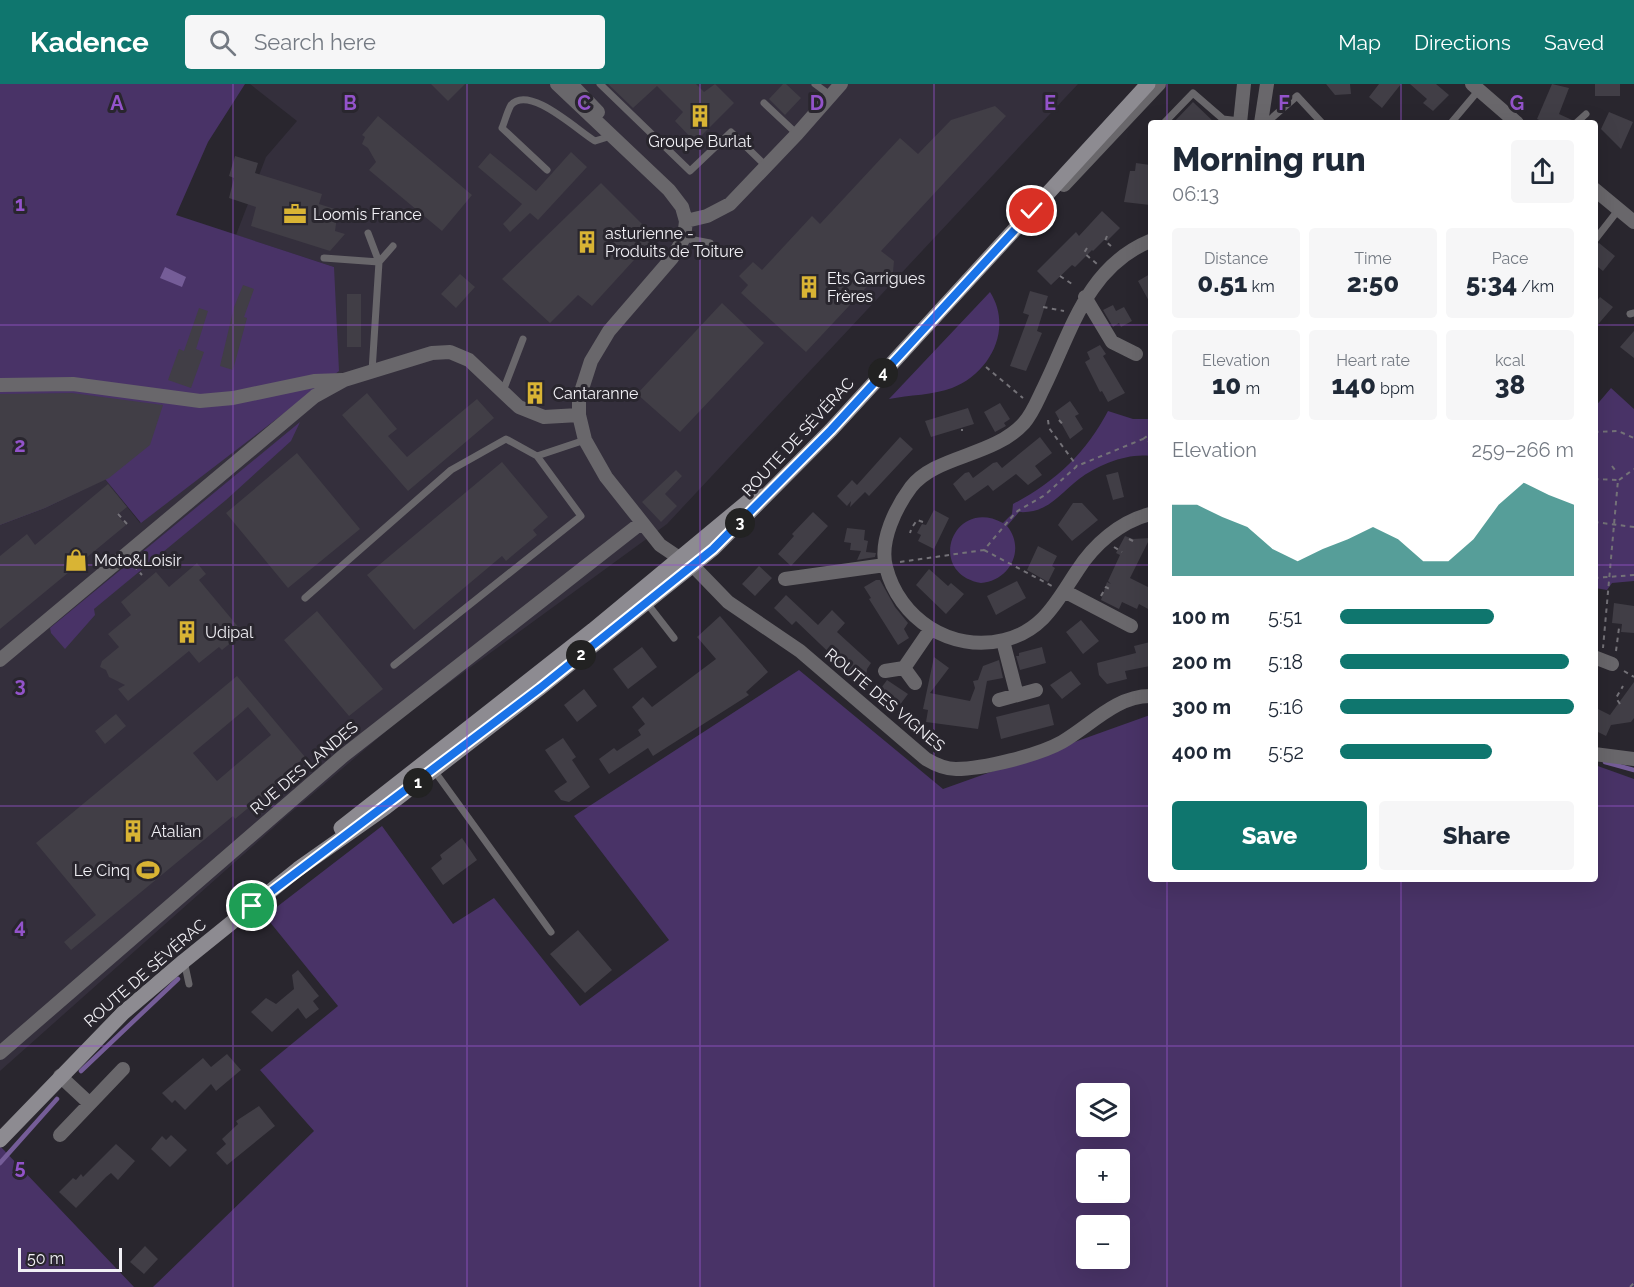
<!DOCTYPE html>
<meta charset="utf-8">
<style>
:root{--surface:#fff;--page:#f6f6f7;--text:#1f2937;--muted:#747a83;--accent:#0f766e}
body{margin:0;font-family:Raleway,sans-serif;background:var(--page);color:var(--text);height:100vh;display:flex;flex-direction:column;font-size:22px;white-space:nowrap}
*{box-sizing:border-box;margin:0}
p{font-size:20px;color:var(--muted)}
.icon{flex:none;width:33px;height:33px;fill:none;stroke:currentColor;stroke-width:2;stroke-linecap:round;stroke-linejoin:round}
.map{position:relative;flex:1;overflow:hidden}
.details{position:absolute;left:1148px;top:36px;width:450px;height:762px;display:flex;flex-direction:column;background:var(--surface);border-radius:6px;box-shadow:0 6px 24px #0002}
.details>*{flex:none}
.fabs{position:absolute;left:1076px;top:999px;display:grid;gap:12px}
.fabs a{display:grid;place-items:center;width:54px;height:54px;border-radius:6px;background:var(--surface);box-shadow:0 6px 24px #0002;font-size:30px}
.scale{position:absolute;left:18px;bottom:15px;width:104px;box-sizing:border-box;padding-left:6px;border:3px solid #f1f0f5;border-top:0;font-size:16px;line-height:21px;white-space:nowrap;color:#f1f0f5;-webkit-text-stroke:4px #29262e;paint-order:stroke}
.pin{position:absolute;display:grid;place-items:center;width:51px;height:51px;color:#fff;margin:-26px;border:3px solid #fff;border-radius:50%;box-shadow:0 2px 6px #0007}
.km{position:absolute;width:30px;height:30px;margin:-15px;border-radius:50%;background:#222;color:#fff;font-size:16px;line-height:30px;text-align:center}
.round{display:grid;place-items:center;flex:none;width:63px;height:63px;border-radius:6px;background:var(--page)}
.head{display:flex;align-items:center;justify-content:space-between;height:102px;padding:0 24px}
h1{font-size:33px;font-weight:800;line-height:45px}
.figures{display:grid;grid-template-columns:repeat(3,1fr);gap:9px;height:102px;padding:6px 24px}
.figures div{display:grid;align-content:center;border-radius:6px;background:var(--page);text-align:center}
.figures b{font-size:26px;font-weight:800}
.figures small{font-size:16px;font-weight:400}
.figures p{font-size:16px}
.chart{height:168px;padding:12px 24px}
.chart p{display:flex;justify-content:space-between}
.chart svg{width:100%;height:108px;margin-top:6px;fill:var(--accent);opacity:.7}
.primary-button{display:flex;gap:12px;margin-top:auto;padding:12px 24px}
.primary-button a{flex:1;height:69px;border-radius:6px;background:var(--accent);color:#fff;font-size:24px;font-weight:800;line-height:69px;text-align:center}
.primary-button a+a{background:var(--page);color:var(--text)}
ul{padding:0 24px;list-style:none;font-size:20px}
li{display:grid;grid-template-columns:96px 72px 1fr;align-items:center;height:45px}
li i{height:15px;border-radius:8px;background:var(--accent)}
header{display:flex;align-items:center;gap:36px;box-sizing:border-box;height:84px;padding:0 30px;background:var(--accent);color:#fff}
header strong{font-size:28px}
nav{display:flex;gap:33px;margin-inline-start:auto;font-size:21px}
.search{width:420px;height:54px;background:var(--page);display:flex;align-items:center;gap:15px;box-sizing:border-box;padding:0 21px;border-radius:6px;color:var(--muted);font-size:22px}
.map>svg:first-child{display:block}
.built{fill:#342f3c}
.green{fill:#493367;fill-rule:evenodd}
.water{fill:#755d98}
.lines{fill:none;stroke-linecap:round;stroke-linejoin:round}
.stream{stroke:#755d98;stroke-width:4.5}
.building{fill:#413e46;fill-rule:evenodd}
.path{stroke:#747278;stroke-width:2;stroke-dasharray:4.5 4.5;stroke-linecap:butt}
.service{stroke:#69676b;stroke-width:7}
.minor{stroke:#69676b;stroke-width:14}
.secondary{stroke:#8d8b91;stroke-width:15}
.route-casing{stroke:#fff;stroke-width:12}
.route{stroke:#1a73e8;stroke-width:8}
.grid{fill:none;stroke:#9353ca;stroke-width:1.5;stroke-opacity:0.55}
.labels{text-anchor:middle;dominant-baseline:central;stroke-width:6;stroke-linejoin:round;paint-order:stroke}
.poi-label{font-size:16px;fill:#f1f0f5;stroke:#29262e;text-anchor:start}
.street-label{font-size:16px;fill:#f1f0f5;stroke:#29262e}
.grid-label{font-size:20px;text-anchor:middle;font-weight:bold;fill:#9353ca;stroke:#29262e;stroke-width:6;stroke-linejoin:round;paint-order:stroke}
</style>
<header>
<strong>Kadence</strong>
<div class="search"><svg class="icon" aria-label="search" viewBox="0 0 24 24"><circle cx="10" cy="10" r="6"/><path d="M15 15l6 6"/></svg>Search here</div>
<nav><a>Map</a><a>Directions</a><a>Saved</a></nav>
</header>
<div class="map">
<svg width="1634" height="1203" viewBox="0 0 1634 1203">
<rect width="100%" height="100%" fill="#29262e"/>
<path class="built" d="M 250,0 L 1078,0 L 667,440 L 404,632 L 282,736 L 0,987 L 0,441 L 45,424 L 105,395 L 140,439 L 334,183 L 236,151 L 266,73 L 297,37 Z"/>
<path class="green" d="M 0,0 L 245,0 L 208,58 L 176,131 L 334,183 L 339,287 L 141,439 L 105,395 L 45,424 L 0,441 Z
M 990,208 C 1013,244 991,289 952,304 C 934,311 909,311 889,315 Z
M 1611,304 L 1634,325 L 1634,497 L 1612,499 L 1607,506 L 1595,504 L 1594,324 Z
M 1108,327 L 1133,335 L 1150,335 L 1150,372 C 1127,369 1098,381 1079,395 C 1059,410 1048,430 1019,428 L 1007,442 C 1026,465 1010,497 981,499 C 925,489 953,412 1003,439 L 1012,430 L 1013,420 C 1055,398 1086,369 1108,327 Z
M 300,338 L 291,357 L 226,416 L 94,525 L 95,531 L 65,565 L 51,549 L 50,544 Z
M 799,586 L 943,705 L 1150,631 L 1150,795 L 1594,795 L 1595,681 L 1634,695 L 1634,1203 L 153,1203 L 314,1047 L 260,986 L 338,922 L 265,832 L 382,742 L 453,840 L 494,814 L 580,922 L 669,856 L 574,732 ZM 1086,1010 L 1119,1010 L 1119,1042 L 1086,1042 ZM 1086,1076 L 1119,1076 L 1119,1108 L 1086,1108 ZM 1086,1142 L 1119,1142 L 1119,1174 L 1086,1174 Z
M 0,1062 L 134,1203 L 0,1203 Z"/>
<path class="water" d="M 165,183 L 186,193 L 182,203 L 160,194 Z"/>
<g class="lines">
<path class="stream" d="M 1605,678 L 1634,686
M 81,987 L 178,895
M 0,1079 L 57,1015"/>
</g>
<path class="building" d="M 431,0 L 465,0 L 448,17 Z
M 608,0 L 696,0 L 704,8 L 715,0 L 734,19 L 695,58 L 675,37 L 683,28 L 657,2 L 633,24 Z
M 783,0 L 786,0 L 801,14 L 785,31 L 769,15 Z
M 1326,0 L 1350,0 L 1351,10 L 1335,11 Z
M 1379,0 L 1401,0 L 1382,24 L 1369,13 Z
M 1410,0 L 1436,0 L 1449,11 L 1433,27 L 1423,19 L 1427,15 Z
M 1552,0 L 1569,4 L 1559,30 L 1572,36 L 1570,39 L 1545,39 L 1537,35 Z
M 1595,0 L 1620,0 L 1620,12 L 1595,12 Z
M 1193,18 L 1215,39 L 1173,39 Z
M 995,22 L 1006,32 L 881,167 L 894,177 L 893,188 L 886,193 L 877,192 L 806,268 L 741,209 L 748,201 L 739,192 L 753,178 L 762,186 L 812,132 L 820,140 L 900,54 L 918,70 L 951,36 Z
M 1609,28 L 1633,38 L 1621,65 L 1601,45 Z
M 378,32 L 472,111 L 442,147 L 369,86 L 376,78 L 368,64 L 362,60 L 365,53 L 362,51 Z
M 571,68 L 587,83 L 538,136 L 530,129 L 510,148 L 503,140 L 522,120 L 478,83 L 490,69 L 536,107 Z
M 235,72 L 258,79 L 255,89 L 322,110 L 319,120 L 338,126 L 335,147 L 345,150 L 330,167 L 251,142 L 256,123 L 229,114 L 234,94 L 229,92 Z
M 1136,79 L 1150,81 L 1150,121 L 1124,118 L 1130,87 L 1135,87 Z
M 601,99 L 655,153 L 592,222 L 578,211 L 550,239 L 502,195 Z
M 1102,127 L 1120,144 L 1107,157 L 1105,155 L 1093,167 L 1092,166 L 1075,183 L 1072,181 L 1051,201 L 1037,187 L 1076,148 L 1079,152 Z
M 1599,159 L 1615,172 L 1603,187 L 1594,180 L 1594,162 Z
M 460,190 L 475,203 L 456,224 L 441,210 Z
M 1150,190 L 1150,219 L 1138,197 Z
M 243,201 L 254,205 L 244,233 L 247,234 L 233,286 L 220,282 L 234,223 Z
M 1030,207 L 1048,212 L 1037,247 L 1042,249 L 1026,287 L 1010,282 L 1029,231 L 1023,229 Z
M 347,210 L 361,210 L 361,263 L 347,263 Z
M 1600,213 L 1613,223 L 1594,245 L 1594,220 Z
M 722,219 L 764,259 L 680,348 L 637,310 Z
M 1113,221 L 1116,227 L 1124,223 L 1132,237 L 1121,243 L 1119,239 L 1113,243 L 1103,226 Z
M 199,224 L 208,227 L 196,265 L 204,268 L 191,304 L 168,296 L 179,265 L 184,267 Z
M 1634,247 L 1634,274 L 1620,263 Z
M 1100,261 L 1106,270 L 1103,272 L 1125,309 L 1108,318 L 1102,307 L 1100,308 L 1085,278 L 1090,275 L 1087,268 Z
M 72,309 L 163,321 L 150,361 L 109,394 L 45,424 L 0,441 L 0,310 Z
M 367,309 L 397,345 L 388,352 L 407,373 L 477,315 L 494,334 L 408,407 L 342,331 Z
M 1070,317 L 1079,330 L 1075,332 L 1083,345 L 1070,355 L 1055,328 Z
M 1000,319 L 1010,335 L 1004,339 L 1006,342 L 995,348 L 984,328 Z
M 968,324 L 974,340 L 931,353 L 925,337 Z
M 900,353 L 913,365 L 869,412 L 865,408 L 850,423 L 851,417 L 847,422 L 837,412 L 852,396 L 857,401 Z
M 1040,353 L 1052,369 L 1035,382 L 1042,391 L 1028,401 L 1016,390 L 993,407 L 988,401 L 965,417 L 953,400 L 965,389 L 969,388 L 973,394 L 993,379 L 997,378 L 1002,384 Z
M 297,369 L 360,445 L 288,504 L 226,429 Z
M 502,378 L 548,433 L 533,446 L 537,451 L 506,477 L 502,472 L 414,546 L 367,491 Z
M 676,386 L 682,392 L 665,410 L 677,422 L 661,438 L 642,418 Z
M 1118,388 L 1124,413 L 1113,416 L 1106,391 Z
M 108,400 L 127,423 L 117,431 L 126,441 L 0,545 L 0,472 L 27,450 L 35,461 Z
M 1073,419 L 1082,419 L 1098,436 L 1072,457 L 1058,441 Z
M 934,426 L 949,434 L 934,465 L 918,457 L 921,451 L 917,449 L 922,440 L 926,441 Z
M 813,428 L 828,442 L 791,482 L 778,470 L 794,452 L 792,450 Z
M 847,444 L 865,446 L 864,456 L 868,457 L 866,468 L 876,469 L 875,473 L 857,476 L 861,467 L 850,466 L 851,459 L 844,458 Z
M 1125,452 L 1133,455 L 1150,454 L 1130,494 L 1150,504 L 1150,526 L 1139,520 L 1137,525 L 1122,518 L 1119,525 L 1101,516 L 1107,498 L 1111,500 L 1108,497 L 1120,471 L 1116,469 Z
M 1038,462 L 1057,472 L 1052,482 L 1055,484 L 1048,498 L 1027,486 Z
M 197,479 L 206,490 L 199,496 L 240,545 L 230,553 L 233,557 L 222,566 L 219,563 L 199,579 L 189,567 L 128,617 L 118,605 L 125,601 L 109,593 L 106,586 L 100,583 L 102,577 L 119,563 L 108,550 L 131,531 L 121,518 L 156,488 L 169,503 Z
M 759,482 L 772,494 L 755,512 L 742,500 Z
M 929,485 L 948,502 L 951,499 L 964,510 L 946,530 L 916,501 Z
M 876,496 L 880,496 L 895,523 L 908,539 L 904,545 L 909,554 L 898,561 L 869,515 L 871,514 L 864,503 Z
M 1017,497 L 1026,514 L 996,531 L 987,512 Z
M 786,511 L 818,541 L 832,526 L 845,539 L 837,548 L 871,579 L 867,585 L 865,603 L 796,537 L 792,541 L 774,524 Z
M 1614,519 L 1634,522 L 1634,549 L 1621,548 L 1622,540 L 1612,539 Z
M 317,527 L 383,605 L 349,632 L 284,556 Z
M 720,532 L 768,588 L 746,608 L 749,611 L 653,672 L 648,664 L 609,690 L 599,675 L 614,664 L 617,667 L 641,651 L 638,646 L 645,640 L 632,623 L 643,613 L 652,623 L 716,575 L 697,553 Z
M 1081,536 L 1099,557 L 1083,570 L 1066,548 Z
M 1150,558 L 1150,582 L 1125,587 L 1127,595 L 1107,600 L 1099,591 L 1097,579 L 1136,569 L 1134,562 Z
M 642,563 L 657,583 L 628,605 L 613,585 Z
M 1042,563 L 1046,579 L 1020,586 L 1016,572 L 1019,572 L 1019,569 Z
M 934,573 L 949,584 L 930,609 L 970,617 L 975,604 L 973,597 L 978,596 L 983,582 L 999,576 L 1003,594 L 987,597 L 978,645 L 926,638 L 928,626 L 923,625 Z
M 1071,587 L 1081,600 L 1062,615 L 1050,601 Z
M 237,592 L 305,673 L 286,689 L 288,691 L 235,735 L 233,732 L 71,866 L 64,858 L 96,831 L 36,759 ZM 248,623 L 271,651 L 217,697 L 193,669 Z
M 887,596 L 908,610 L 896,626 L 876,611 Z
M 1634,598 L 1634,634 L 1631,638 L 1611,641 L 1606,652 L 1594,646 L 1594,623 L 1610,631 Z
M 584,605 L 597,622 L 577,638 L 564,621 Z
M 1049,620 L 1054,641 L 1001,655 L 996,633 Z
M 116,630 L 126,642 L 105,660 L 95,647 Z
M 563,654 L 576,673 L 572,676 L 590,703 L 569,718 L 561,716 L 554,707 L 567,698 L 545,666 Z
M 462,754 L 477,776 L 443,801 L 431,784 L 442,775 L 440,771 Z
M 578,846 L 612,886 L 585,909 L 550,870 Z
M 298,886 L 319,912 L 313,917 L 319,925 L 306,935 L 298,924 L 272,948 L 251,928 L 266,914 L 276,920 L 294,905 L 292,891 Z
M 227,970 L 241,986 L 216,1007 L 211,1000 L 185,1026 L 175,1016 L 172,1019 L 162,1009 L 203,974 L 211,983 Z
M 259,1022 L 275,1042 L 227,1081 L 216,1069 L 226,1060 L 222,1055 L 238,1040 L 236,1037 Z
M 171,1051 L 187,1066 L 170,1083 L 151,1065 L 162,1052 L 166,1056 Z
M 116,1060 L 135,1077 L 118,1096 L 111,1089 L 106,1093 L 76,1124 L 59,1108 L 73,1094 L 76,1096 L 81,1090 L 83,1093 Z
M 145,1162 L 158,1175 L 144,1190 L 130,1178 Z"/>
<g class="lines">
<path class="path" d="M 1107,152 L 1105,157 L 1111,162
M 1087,164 L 1084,169 L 1097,180
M 1060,192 L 1075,202
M 1043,223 L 1064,227
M 986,283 L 1023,314
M 1048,336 L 1049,344 L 1077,382
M 1059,336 L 1064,342
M 962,345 L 962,347
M 1594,348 L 1618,347 L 1634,354
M 1143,355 L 1150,350
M 1612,382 L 1615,386
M 1594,395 L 1618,396 L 1603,564
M 1619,396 L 1634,385
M 118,430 L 127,440
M 1594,438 L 1634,443
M 913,442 L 917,436 L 923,438
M 910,449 L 911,446
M 1129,455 L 1135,458
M 1114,463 L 1122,468
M 984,466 L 1052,502
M 900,478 L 984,466 L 1016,428 L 1045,411 L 1077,382 L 1143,355 L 1150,358
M 134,482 L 142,491
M 1594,494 L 1634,491
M 1101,512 L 1106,503 L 1111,506
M 1616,567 L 1619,544
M 1624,587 L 1634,593
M 1620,620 L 1616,614 L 1623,602
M 1630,1203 L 1634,1199"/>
<path class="service" d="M 600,0 L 690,87 L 731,48 L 767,83
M 815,0 L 830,11
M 764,19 L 797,50
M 1164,39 L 1193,9 L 1223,35 L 1240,37
M 1266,39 L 1297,12 L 1322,39
M 1451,39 L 1478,7
M 1576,39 L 1586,30
M 547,86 L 502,44 C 505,37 507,28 511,21 C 529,0 578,47 595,57 L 611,52
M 684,154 L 710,159
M 1594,157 L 1619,125
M 324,174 L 379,178 L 368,149
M 1630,230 L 1634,229
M 372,287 L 379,178 L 393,162
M 503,307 L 523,255
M 537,372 L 585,356
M 305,514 L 451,386 L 506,355 L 537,372 L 581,432 L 394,581
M 646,518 L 674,554
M 433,685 L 551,848
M 184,877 L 189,900"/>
<path class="minor" d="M 557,0 L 669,106 L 682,123 L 686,137 L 684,154 L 672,174 L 609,247 L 591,277 L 579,314 L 579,331 L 585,356 L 606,393 L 660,461 L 697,486 L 728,518 L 800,567 L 926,675 C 936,681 945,685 956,685 C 983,685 1039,671 1062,658 C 1091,641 1116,612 1150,612
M 571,0 L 598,28
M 1472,0 L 1517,39
M 1240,39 L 1244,0
M 1261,39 L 1267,0
M 1064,101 L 1159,0
M 1594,105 L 1634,138
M 686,137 L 707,132 L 730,120 L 797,50 L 841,0
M 1150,157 C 1087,183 1071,248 1044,303 C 1038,315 1033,329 1024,339 C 993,373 936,371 911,403 C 896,423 879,457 886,483 C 899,535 951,569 1004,556 C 1043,547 1057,517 1077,487 C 1094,460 1120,438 1150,430
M 1085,213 L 1112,258 L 1136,270
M 0,301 L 73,300 L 200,317 L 233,314 L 314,297 L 342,296
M 785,495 L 885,481
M 1066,508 L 1131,542
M 1003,557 L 1017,611
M 1594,573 L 1612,580
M 0,576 L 315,312 L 344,296 L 432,269 L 450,268 L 469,276 L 519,323 L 544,333 L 579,331
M 885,587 L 904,584
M 915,599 L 904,584 L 930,546
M 999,616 L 1036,606
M 1594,670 L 1634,675
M 0,969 L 343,672 L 641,439
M 60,992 L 89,1019
M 60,1051 L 123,985"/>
<path class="secondary" d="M 341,744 L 593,546 L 757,410
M 0,1056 L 123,929 L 184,877 L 298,785 L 386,723 L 540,604 L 713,465 L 831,346 L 1148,0"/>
</g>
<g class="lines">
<g class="route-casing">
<path id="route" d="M 252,822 L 540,604 L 713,465 L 831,346 L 1032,127"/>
</g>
<use href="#route" class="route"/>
</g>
<path class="grid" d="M 233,0 L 233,1203M 467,0 L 467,1203M 700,0 L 700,1203M 934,0 L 934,1203M 1167,0 L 1167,39M 1401,0 L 1401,39M 0,241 L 1150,241M 1594,241 L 1634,241M 0,481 L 1150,481M 1594,481 L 1634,481M 0,722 L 1150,722M 1594,722 L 1634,722M 1167,795 L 1167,1203M 1401,795 L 1401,1203M 0,962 L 1634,962"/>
<defs>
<g id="building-bare" transform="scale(1.8)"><path d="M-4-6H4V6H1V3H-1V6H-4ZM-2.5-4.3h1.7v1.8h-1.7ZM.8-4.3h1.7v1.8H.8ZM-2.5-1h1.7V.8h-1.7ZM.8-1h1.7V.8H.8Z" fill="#d9b434" stroke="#29262e" stroke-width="2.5" paint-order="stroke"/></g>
<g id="office-bare" transform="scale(1.8)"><path d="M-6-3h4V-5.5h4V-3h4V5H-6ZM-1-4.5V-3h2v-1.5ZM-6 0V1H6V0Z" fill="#d9b434" stroke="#29262e" stroke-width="2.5" paint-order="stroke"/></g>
<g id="shop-bare" transform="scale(1.8)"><path d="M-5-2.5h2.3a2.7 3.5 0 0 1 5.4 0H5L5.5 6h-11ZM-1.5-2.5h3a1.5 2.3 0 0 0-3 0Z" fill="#d9b434" stroke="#29262e" stroke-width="2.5" paint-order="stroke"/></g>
<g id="stadium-bare" transform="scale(1.8)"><path d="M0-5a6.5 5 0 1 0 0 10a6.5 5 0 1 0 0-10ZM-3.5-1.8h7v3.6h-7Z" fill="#d9b434" stroke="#29262e" stroke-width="2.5" paint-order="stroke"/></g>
</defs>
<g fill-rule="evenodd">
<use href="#building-bare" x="700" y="32"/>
<use href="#office-bare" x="295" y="130"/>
<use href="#building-bare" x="587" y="158"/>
<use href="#building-bare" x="809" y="203"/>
<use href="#building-bare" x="535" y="309"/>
<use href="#shop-bare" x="76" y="476"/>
<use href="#building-bare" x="187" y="548"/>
<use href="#building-bare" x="133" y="747"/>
<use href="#stadium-bare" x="148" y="786"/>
</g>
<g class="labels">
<g class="poi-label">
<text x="700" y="57" text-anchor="middle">Groupe Burlat</text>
<text x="313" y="130">Loomis France</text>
<text x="605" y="149">asturienne -<tspan x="605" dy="18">Produits de Toiture</tspan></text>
<text x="827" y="194">Ets Garrigues<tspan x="827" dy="18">Frères</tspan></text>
<text x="553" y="309">Cantaranne</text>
<text x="94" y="476">Moto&amp;Loisir</text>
<text x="205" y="548">Udipal</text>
<text x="151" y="747">Atalian</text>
<text x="130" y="786" text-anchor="end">Le Cinq</text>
</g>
<g class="street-label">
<text transform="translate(798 353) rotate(-47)">ROUTE DE SÉVÉRAC</text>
<text transform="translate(885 616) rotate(40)">ROUTE DES VIGNES</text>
<text transform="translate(304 684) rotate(-40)">RUE DES LANDES</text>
<text transform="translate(145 889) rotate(-41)">ROUTE DE SÉVÉRAC</text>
</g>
</g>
<g class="grid-label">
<text x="117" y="26">A</text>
<text x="350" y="26">B</text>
<text x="584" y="26">C</text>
<text x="817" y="26">D</text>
<text x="1050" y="26">E</text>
<text x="1284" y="26">F</text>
<text x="1517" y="26">G</text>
<text x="20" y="127">1</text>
<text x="20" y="368">2</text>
<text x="20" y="608">3</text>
<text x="20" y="849">4</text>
<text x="20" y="1090">5</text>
</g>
</svg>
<div class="fabs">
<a><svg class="icon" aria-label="layers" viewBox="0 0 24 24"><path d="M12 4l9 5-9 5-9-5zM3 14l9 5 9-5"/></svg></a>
<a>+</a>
<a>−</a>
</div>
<div class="scale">50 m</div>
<div class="pin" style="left:252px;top:822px;background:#1e9e55"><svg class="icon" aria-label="arrive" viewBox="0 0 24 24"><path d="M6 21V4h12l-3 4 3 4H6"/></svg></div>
<div class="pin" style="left:1032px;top:127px;background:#d93025"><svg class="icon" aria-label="check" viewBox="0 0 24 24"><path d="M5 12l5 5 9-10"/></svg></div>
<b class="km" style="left:418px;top:699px">1</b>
<b class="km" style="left:581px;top:571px">2</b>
<b class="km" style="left:740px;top:439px">3</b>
<b class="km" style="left:883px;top:289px">4</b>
<section class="details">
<div class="head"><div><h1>Morning run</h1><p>06:13</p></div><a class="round"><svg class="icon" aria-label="share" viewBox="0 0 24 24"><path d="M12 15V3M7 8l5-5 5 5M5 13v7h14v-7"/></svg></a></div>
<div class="figures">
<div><p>Distance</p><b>0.51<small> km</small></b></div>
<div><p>Time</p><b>2:50</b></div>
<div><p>Pace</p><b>5:34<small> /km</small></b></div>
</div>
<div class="figures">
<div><p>Elevation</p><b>10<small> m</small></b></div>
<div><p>Heart rate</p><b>140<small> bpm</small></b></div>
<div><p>kcal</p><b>38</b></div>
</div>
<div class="chart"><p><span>Elevation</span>259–266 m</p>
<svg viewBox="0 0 160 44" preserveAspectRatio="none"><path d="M0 44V15L10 15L20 20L30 24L40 33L50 38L60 33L70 29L80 24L90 29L100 38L110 38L120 29L130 15L140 6L150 11L160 15V44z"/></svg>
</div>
<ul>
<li><b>100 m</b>5:51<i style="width:66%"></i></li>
<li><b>200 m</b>5:18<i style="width:98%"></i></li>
<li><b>300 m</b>5:16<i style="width:100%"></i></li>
<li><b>400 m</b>5:52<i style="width:65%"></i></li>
</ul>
<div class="primary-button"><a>Save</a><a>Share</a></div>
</section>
</div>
